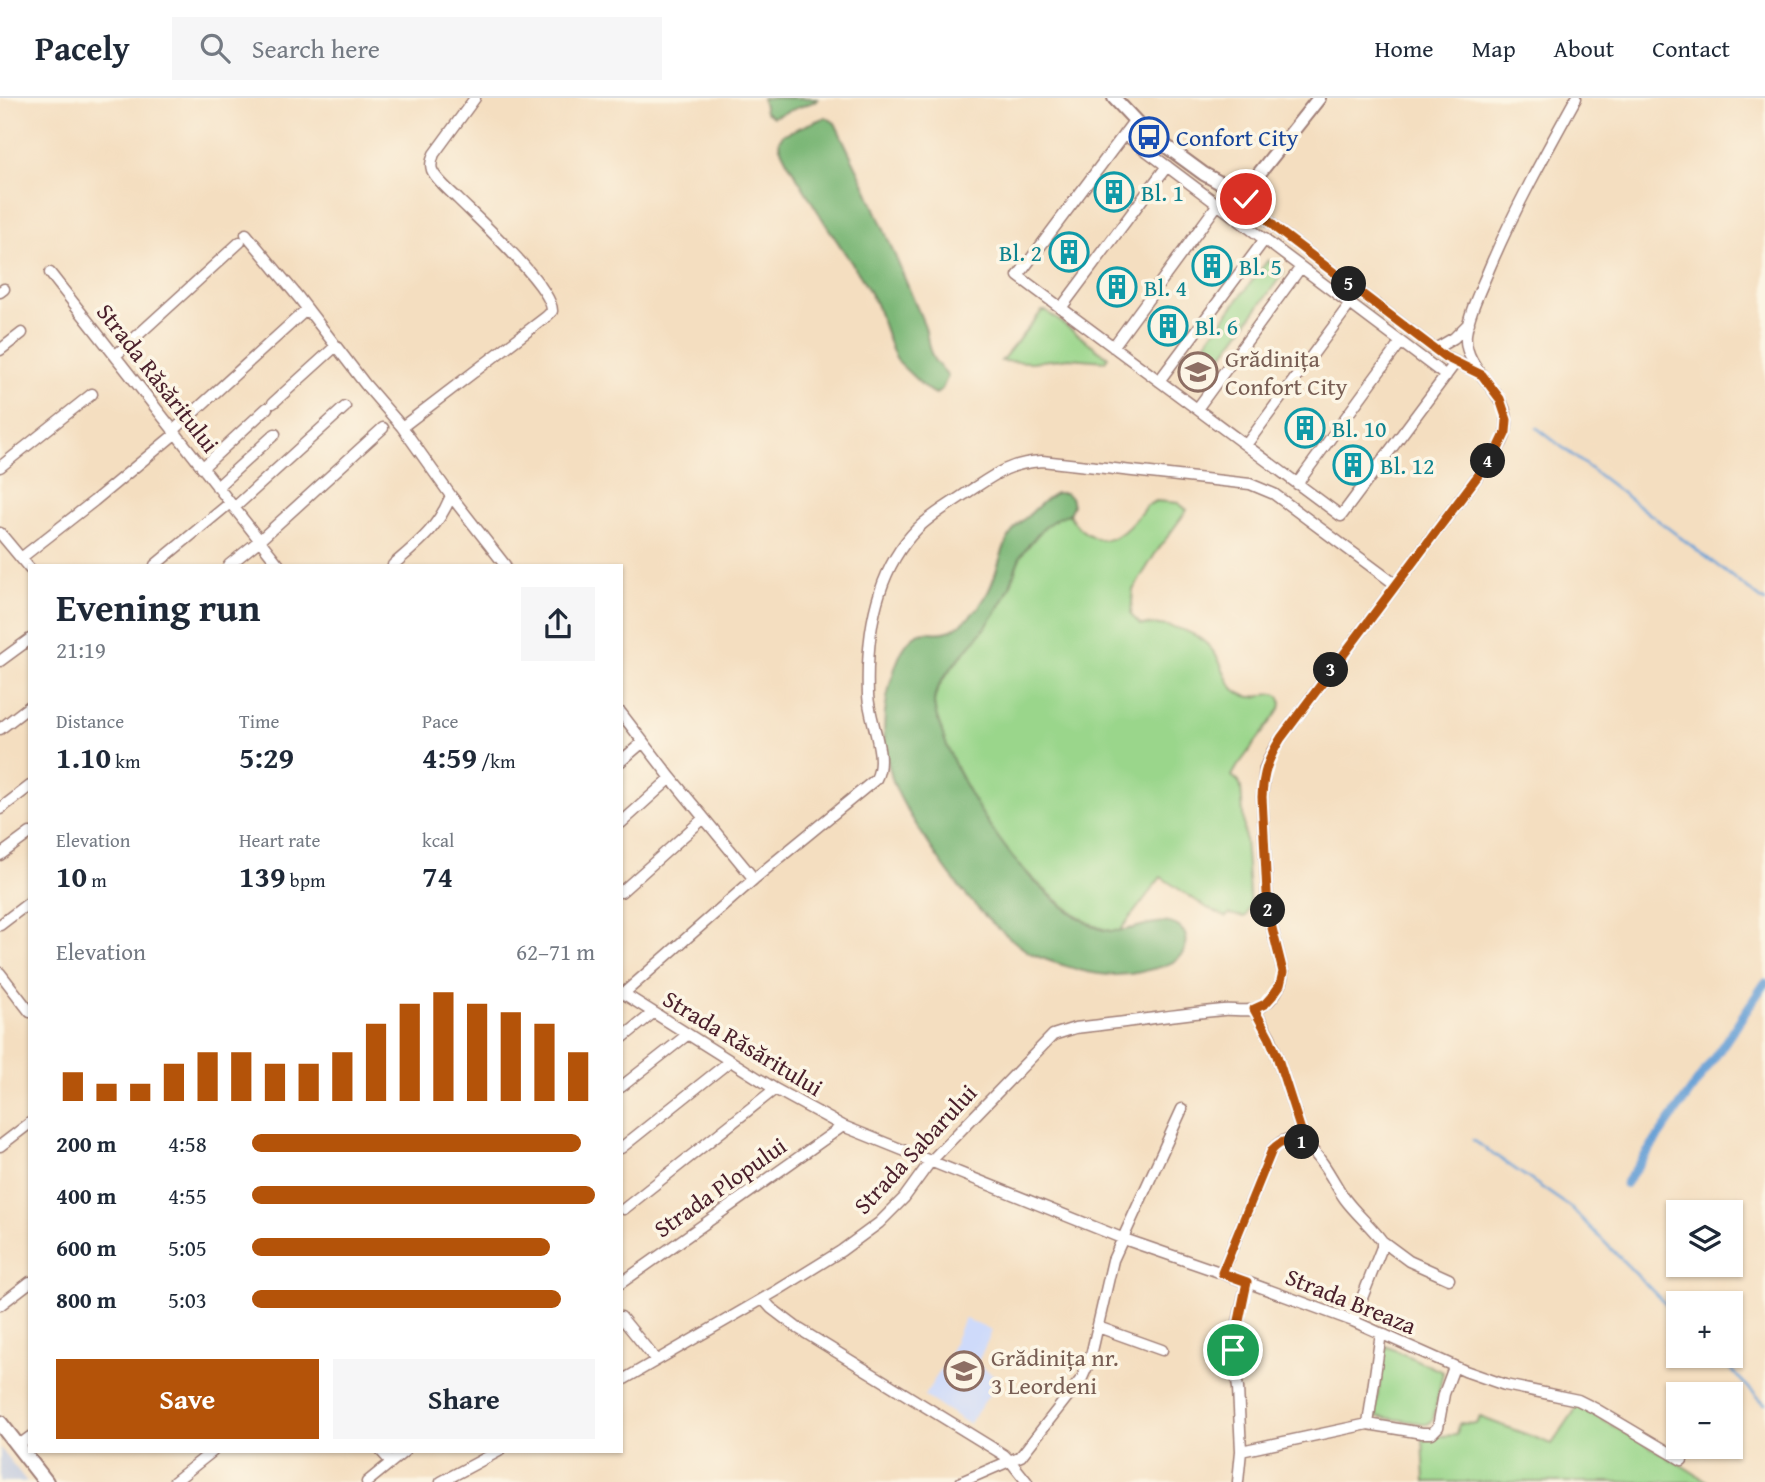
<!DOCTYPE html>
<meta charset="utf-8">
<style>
:root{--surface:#fff;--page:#f6f6f7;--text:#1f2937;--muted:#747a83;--line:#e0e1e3;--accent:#b45309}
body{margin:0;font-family:"Gentium Book Plus",serif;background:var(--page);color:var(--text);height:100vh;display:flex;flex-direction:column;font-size:26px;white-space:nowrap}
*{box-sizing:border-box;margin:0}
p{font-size:23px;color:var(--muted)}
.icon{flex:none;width:38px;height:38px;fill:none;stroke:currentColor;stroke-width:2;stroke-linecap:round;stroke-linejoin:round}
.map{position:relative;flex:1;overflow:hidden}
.sheet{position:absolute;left:28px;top:466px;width:595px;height:889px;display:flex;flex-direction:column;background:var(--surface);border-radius:0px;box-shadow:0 2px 5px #0004}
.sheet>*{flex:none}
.fabs{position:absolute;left:1666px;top:1102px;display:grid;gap:14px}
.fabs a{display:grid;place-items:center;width:77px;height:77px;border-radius:0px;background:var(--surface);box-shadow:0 2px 5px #0004;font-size:35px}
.pin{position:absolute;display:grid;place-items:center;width:60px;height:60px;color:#fff;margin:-30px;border:4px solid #fff;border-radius:50%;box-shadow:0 2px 7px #0007}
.km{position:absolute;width:35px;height:35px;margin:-18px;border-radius:50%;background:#222;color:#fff;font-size:19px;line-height:35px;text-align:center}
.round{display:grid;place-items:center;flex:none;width:74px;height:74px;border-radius:0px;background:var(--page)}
.summary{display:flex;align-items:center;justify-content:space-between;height:119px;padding:0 28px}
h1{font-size:38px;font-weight:600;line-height:52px}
.stats{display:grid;grid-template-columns:repeat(3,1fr);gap:10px;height:119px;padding:7px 28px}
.stats div{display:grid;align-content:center}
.stats b{font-size:30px;font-weight:600}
.stats small{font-size:19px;font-weight:400}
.stats p{font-size:19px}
.chart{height:196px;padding:14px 28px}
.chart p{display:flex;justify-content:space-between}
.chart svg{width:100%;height:126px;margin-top:7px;stroke:var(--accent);stroke-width:6}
.cta{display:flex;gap:14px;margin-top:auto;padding:14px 28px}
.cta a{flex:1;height:80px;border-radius:0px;background:var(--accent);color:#fff;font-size:28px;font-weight:600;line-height:80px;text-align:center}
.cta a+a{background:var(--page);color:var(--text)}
ul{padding:0 28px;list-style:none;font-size:23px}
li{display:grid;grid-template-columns:112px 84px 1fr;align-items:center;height:52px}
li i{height:18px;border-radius:9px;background:var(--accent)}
header{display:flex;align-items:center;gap:42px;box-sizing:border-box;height:98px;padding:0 35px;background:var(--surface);border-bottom:2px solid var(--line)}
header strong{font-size:33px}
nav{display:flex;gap:38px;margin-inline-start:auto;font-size:24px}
.search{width:490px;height:63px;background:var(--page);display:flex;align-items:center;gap:18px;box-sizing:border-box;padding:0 24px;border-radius:0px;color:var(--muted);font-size:26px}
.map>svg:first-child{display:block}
.built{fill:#cedafa}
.industrial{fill:#b9c4de}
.green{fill:#9ad68b;stroke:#727a5b;stroke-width:2}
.forest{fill:#7bb777;stroke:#626b51;stroke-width:2}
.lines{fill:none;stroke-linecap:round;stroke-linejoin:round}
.stream{stroke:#68a0d6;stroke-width:2.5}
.canal{stroke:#68a0d6;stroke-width:9}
.minor-casing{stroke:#9f7e76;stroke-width:13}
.tertiary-casing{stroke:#9f7e76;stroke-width:16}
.secondary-casing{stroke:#9f7e76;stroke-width:18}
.minor{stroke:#fff;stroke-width:10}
.tertiary{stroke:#fff;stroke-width:12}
.secondary{stroke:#fff;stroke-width:14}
.route-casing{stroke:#fff;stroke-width:14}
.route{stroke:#b45309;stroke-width:9}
.labels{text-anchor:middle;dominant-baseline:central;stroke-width:7;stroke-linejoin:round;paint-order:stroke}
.transit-label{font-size:24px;fill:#164399;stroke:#fcf5e5;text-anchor:start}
.culture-label{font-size:24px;fill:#0d838f;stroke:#fcf5e5;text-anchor:start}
.education-label{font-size:24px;fill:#785e54;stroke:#fcf5e5;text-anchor:start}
.street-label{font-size:24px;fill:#4a1f2b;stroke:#fcf5e5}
</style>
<header>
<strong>Pacely</strong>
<div class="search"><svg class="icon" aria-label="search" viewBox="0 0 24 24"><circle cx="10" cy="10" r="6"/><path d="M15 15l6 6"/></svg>Search here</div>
<nav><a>Home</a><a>Map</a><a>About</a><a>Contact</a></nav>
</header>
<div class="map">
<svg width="1765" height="1384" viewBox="0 0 1765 1384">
<rect width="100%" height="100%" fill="#fcf5e5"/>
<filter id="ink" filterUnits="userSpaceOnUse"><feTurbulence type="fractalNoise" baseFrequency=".0143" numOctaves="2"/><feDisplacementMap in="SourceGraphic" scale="14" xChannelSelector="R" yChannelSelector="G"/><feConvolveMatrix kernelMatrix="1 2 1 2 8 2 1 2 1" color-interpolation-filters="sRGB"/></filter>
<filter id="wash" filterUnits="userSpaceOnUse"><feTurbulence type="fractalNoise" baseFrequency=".00686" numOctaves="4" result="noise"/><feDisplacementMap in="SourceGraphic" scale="28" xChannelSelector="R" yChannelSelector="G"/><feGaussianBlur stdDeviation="1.57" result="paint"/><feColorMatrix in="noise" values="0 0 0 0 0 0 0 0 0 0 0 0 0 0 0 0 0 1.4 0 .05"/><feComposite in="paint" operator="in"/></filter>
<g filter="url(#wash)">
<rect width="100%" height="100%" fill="#f4dec0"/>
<path class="built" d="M 964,1220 L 992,1233 L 977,1266 L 1000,1281 L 969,1326 L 924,1298 L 947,1262 Z"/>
<path class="industrial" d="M 0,1350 L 27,1384 L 0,1384 Z"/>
<path class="green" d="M 1268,162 L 1284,174 L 1223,257 L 1206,244 Z
M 1042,213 L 1046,213 L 1108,259 L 1105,263 L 1070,260 L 1031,264 L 1001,263 Z
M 1156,403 L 1178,405 L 1187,412 L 1155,456 L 1133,492 L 1131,517 L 1141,527 C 1169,525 1201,532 1217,559 C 1224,570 1225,583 1235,592 C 1239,595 1245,598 1250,599 C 1262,600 1286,586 1280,611 L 1237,669 L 1232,678 L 1239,684 L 1241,690 L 1250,807 L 1247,817 L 1244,819 L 1229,816 L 1226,819 L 1207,810 L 1161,779 L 1119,834 C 1097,833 1080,820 1063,807 C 1008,765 961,696 941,631 C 938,622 934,614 934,605 C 934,584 967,553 980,536 C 992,520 1004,505 1011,486 C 1015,477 1016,465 1022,456 C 1029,447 1048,423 1058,418 C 1061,417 1065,417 1069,416 C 1074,426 1082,434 1093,439 C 1111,449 1128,431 1139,417 C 1142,415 1143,411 1146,408 C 1149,406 1153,405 1156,403 Z
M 1386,1248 L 1443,1274 L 1433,1322 L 1428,1326 L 1374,1318 Z
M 1578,1308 L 1670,1360 L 1708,1384 L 1425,1384 L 1423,1339 L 1457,1337 L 1459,1325 L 1476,1326 L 1480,1319 L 1552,1346 Z"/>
<path class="forest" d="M 762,0 L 818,0 L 816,3 L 773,19 L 765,14 Z
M 826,19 L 835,25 L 865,87 L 924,226 C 928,237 927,249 933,260 C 937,268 944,271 948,278 L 942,291 L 936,296 L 926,291 L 899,265 L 892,252 L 876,206 L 861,179 L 825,125 L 787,63 L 779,47 L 780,41 L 784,36 Z
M 1056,395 L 1065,395 L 1071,399 L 1073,407 L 1069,416 C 1049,420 1033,440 1022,456 C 1016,465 1014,478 1010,488 C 1003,506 992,521 980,536 C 967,553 934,583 934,604 C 934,613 938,622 941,631 C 955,675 980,716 1008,753 C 1026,778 1080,831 1111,833 C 1132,835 1161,816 1179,829 C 1185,834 1188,840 1186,847 C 1182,867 1158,869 1141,874 C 1121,879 1098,877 1079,872 C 1063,867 1047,863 1032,856 C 1024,852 1017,845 1010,840 C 976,814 950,779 928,745 C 914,723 898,701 891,677 C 880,641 883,603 896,567 C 901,553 910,534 927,534 C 934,534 940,536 948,533 C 960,529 972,517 980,507 C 998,484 997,455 1014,431 C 1020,423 1028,419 1034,412 C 1042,405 1047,399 1056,395 Z"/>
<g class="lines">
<path class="stream" d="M 1537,330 L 1765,504
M 1473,1042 L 1570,1109 L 1678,1219
M 1717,1258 L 1765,1306"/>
<path class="canal" d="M 1625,1086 L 1719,953 L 1765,885"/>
</g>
</g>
<g filter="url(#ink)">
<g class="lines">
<g class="minor-casing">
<path id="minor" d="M 1134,23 L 1018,178 L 1341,418 L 1456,264
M 1124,36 L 1446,278
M 1242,97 L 1278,132 L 1445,259 L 1479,275
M 246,136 L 299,200 L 365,286 L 402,329 L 451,398 L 505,467
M 50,175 L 279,467
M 0,194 L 4,191
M 1061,210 L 1167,68
M 1113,249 L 1218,106
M 1435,251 L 1454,240 L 1469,225
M 0,252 L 22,235
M 115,258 L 240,144
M 1159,283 L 1265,141
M 273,305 L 336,248
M 1197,311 L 1301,169
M 402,329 L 546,219 L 552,213 C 553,189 477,120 458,101 C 450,93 436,82 432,72 C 430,66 432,62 434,56 L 475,0
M 173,333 L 307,211
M 1246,347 L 1350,206
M 0,369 L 92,296
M 202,370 L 267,310
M 1297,386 L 1401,244
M 217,389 L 275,336
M 234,410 L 345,309
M 0,435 L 30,471
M 21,460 L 94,403 L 175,336
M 155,467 L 230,405
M 229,467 L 260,442 L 383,330
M 393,467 C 419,444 437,431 451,398
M 0,563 L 30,541
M 621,615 L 671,680 L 754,781
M 0,631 L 30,608
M 621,663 L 643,644
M 0,711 L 30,688
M 621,725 L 671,680
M 0,757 L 30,735
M 621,794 L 704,720
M 0,827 L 30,804
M 0,875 L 30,914
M 621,894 L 775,991 L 843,1028 L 1124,1141 L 1222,1175 L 1353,1223 L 1465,1273 L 1505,1287 L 1578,1302 L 1596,1311 L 1682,1362
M 623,896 L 754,781 L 876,681 C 888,658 869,622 868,597 C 866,540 875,474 917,431 C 931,417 949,407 965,396 C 993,378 1007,365 1042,363 L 1250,386 L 1274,396 L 1395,486
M 1254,911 L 1270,939 L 1277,958 L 1305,1045
M 621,941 L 653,915
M 621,989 L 687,937
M 0,1048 L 30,1025
M 621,1050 L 730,963
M 624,1111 L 775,991
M 1382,1143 L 1409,1163 L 1449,1181
M 1222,1175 L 1272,1052 C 1304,1015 1330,1081 1345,1101 C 1356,1116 1371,1128 1382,1143 L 1382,1149 L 1353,1223
M 621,1185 L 843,1028
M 763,1201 L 771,1210 L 796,1229 L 1004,1357 L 1011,1364 L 1027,1384
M 0,1207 L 30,1184
M 621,1219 L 656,1262
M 1098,1229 L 1162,1252
M 621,1283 L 778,1192 L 841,1153 L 879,1125 L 904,1100 L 930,1064 L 1053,937 L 1075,930 L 1092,928 C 1136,923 1179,916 1223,912 C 1234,911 1250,915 1260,909 C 1273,903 1282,887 1283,874 L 1268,814 L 1262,699 L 1265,670 L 1272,654 L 1281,640 L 1498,351 C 1531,301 1462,281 1466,236 C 1469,214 1481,191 1489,171 C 1514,112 1545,56 1576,0
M 1368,1326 L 1381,1235
M 18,1348 L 30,1339
M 381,1353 L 391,1364
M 1241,1353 L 1368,1326 L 1422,1335 L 1432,1335 L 1438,1329 L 1444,1296 L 1454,1269
M 174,1384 L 213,1353
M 367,1384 L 405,1353
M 441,1384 L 499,1353
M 961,1384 L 1021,1358 L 1082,1280 L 1090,1262 L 1113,1162 L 1182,1011
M 1238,1384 L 1241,1353 L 1238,1290 L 1232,1252 L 1247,1184"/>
</g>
<g class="tertiary-casing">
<path id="tertiary" d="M 1114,0 L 1144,32 L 1204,76 L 1242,97 L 1319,0"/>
</g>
<g class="secondary-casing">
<path id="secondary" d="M 0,1325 L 46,1384"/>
</g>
<use href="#minor" class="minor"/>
<use href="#tertiary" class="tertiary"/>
<use href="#secondary" class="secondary"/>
</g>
</g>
<g class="lines" filter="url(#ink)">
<g class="route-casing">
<path id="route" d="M 1233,1252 L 1247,1184 L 1222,1175 L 1272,1052 C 1282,1041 1291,1041 1305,1045 L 1277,958 L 1269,939 L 1254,911 L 1265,906 L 1273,897 L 1280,887 L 1283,874 L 1268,814 L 1262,699 C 1263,675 1268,661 1281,640 L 1498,351 L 1506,334 L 1507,322 L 1500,301 L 1482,277 L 1445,259 L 1278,132 L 1246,101"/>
</g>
<use href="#route" class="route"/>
</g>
<defs>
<g id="bus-ring" transform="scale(2.0125)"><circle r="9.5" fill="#fcf5e5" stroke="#1a4fb4" stroke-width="1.5"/><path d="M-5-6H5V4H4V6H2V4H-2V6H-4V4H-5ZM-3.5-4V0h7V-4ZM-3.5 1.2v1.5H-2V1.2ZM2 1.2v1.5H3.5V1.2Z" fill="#1a4fb4"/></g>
<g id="building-ring" transform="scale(2.0125)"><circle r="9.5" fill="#fcf5e5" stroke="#0f9aa8" stroke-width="1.5"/><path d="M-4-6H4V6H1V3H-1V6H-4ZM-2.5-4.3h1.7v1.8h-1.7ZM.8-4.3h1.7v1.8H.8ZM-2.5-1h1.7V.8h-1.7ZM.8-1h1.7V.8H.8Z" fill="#0f9aa8"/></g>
<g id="school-ring" transform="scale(2.0125)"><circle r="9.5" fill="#fcf5e5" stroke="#8d6e63" stroke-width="1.5"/><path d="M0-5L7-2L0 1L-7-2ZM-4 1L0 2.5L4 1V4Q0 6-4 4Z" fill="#8d6e63"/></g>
</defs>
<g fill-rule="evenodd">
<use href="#bus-ring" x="1149" y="39"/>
<use href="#building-ring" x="1114" y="94"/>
<use href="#building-ring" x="1069" y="154"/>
<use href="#building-ring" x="1212" y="168"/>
<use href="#building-ring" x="1117" y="189"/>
<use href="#building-ring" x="1168" y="228"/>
<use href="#school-ring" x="1198" y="274"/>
<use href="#building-ring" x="1305" y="330"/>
<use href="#building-ring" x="1353" y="367"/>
<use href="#school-ring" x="964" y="1273"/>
</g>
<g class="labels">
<g class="transit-label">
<text x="1176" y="39">Confort City</text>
</g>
<g class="culture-label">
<text x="1141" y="94">Bl. 1</text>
<text x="1042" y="154" text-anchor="end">Bl. 2</text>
<text x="1239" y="168">Bl. 5</text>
<text x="1144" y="189">Bl. 4</text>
<text x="1195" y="228">Bl. 6</text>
<text x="1332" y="330">Bl. 10</text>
<text x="1380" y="367">Bl. 12</text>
</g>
<g class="education-label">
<text x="1225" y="260">Grădinița<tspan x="1225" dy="28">Confort City</tspan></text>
<text x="991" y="1259">Grădinița nr.<tspan x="991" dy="28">3 Leordeni</tspan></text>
</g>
<g class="street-label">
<text transform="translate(158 280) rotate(52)">Strada Răsăritului</text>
<text transform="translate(743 945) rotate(31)">Strada Răsăritului</text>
<text transform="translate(915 1051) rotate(-47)">Strada Sabarului</text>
<text transform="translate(720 1089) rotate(-35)">Strada Plopului</text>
<text transform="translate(1351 1203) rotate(22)">Strada Breaza</text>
</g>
</g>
</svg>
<div class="fabs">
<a><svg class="icon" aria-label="layers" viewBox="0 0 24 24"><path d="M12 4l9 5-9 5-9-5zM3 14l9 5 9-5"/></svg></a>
<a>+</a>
<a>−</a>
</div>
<div class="pin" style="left:1233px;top:1252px;background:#1e9e55"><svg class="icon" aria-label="arrive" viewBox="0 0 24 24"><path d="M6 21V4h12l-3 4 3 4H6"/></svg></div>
<div class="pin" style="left:1246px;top:101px;background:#d93025"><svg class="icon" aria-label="check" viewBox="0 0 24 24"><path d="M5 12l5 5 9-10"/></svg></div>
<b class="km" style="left:1302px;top:1044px">1</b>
<b class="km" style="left:1268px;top:812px">2</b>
<b class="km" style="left:1331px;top:572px">3</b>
<b class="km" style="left:1488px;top:363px">4</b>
<b class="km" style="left:1349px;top:186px">5</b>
<section class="sheet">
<div class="summary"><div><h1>Evening run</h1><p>21:19</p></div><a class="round"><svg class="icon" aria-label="share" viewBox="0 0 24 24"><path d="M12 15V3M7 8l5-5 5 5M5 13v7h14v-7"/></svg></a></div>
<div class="stats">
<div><p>Distance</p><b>1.10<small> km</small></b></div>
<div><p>Time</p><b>5:29</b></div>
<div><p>Pace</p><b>4:59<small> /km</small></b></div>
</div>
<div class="stats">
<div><p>Elevation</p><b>10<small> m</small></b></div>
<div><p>Heart rate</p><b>139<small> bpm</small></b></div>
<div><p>kcal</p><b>74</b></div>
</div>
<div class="chart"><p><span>Elevation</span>62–71 m</p>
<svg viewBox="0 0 160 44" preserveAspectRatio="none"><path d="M5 44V34M15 44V38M25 44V38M35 44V31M45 44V27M55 44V27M65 44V31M75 44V31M85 44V27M95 44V17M105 44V10M115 44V6M125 44V10M135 44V13M145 44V17M155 44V27"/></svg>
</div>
<ul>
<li><b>200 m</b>4:58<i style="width:96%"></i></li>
<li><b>400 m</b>4:55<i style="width:100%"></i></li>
<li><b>600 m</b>5:05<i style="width:87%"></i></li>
<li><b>800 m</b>5:03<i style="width:90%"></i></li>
</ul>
<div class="cta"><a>Save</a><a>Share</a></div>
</section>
</div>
